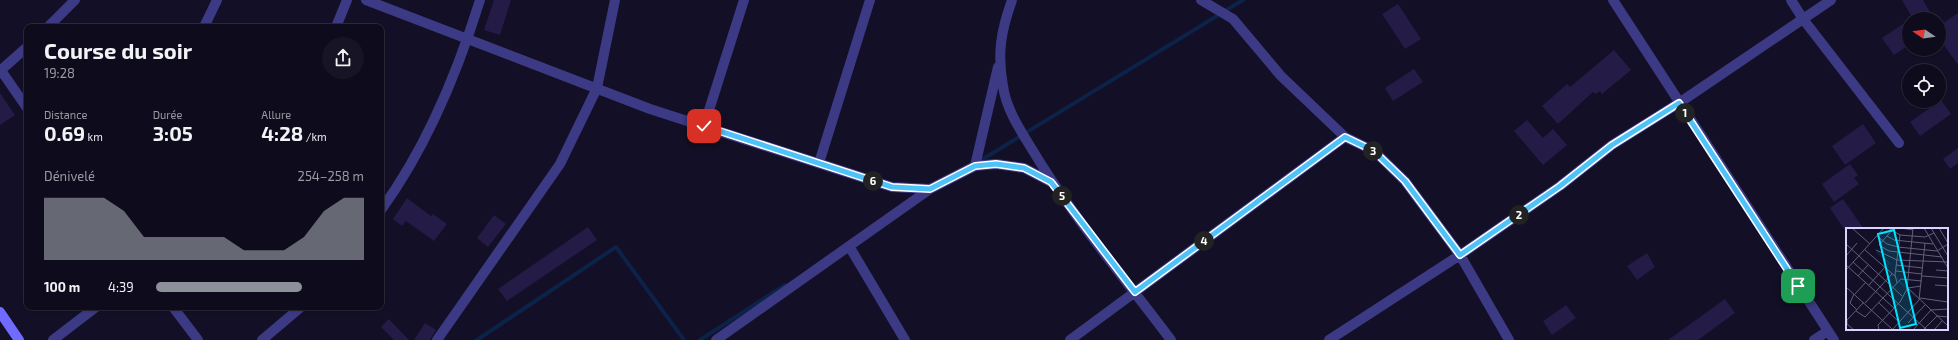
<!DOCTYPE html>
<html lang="fr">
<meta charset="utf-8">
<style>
:root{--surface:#0e0b1c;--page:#171425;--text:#f1f3f6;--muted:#9b9ba3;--line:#2e2b3b;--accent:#8c9099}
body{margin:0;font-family:"Exo 2",sans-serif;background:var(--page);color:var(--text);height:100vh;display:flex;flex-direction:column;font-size:15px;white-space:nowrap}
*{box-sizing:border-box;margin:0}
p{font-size:13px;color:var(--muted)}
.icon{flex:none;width:22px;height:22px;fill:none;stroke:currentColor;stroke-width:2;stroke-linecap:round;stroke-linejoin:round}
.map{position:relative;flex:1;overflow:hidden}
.drawer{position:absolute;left:24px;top:24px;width:360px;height:286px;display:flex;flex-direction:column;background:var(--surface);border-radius:8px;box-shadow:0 1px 3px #0004,0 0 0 1px var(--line)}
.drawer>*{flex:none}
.needle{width:26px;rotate:283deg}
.controls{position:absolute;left:1902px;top:12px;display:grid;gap:8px}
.controls a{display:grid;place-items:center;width:44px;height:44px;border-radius:50%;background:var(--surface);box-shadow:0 1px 3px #0004,0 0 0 1px var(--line);font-size:20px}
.pin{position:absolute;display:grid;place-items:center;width:34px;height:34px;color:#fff;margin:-17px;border-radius:8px;box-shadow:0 2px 6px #0006}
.km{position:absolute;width:20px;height:20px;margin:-10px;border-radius:50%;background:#222;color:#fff;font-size:11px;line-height:20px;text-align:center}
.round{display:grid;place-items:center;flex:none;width:42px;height:42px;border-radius:21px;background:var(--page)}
.head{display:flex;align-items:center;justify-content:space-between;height:68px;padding:0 20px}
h1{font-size:22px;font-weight:700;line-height:30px}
.stats{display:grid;grid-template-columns:repeat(3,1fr);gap:6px;height:68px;padding:4px 20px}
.stats div{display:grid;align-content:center}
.stats b{font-size:20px;font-weight:700}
.stats small{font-size:11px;font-weight:400}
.stats p{font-size:11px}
.chart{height:112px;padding:8px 20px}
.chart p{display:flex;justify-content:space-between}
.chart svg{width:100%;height:72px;margin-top:4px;fill:var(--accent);opacity:.7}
ul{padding:0 20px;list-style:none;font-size:13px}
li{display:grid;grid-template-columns:64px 48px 1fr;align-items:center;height:30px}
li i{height:10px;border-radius:5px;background:var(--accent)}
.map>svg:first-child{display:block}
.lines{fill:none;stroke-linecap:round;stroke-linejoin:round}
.stream{stroke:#0c2248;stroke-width:4}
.building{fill:#241b47}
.street{stroke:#3d3a85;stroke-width:10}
.secondary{stroke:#6f6bff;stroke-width:10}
.route-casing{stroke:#fff;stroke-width:8}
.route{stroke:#4fc3f7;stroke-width:5}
.inset-river{fill:none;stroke:#0c2248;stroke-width:2}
.inset-road{fill:none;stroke:#625e7d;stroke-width:1}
.view{fill:#00e5ff;fill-opacity:0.15;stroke:#00e5ff;stroke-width:2}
.inset-edge{fill:none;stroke:#d9d4ff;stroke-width:2}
</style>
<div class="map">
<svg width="1958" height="340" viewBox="0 0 1958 340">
<rect width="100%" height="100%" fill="#130f26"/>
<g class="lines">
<path class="stream" d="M 978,162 L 1243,0
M 477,340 L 616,247 L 684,340
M 700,340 L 785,285"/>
</g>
<path class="building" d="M 494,0 L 511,0 L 500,35 L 484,30 Z
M 1902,0 L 1923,0 L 1934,19 L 1913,19 Z
M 1398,4 L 1421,39 L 1405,49 L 1382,14 Z
M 1958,13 L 1958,65 L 1939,38 L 1939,26 Z
M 1909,20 L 1909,45 L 1894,55 L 1882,38 Z
M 1614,50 L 1631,70 L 1602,94 L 1600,91 L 1596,94 L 1593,92 L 1558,124 L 1542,106 L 1567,84 L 1570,87 Z
M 1414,69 L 1423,82 L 1393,101 L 1385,88 Z
M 0,93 L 15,115 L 0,125 Z
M 1941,100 L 1951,114 L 1920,136 L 1910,122 Z
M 1527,120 L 1543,138 L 1553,129 L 1567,145 L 1543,165 L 1514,131 Z
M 1863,124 L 1876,143 L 1845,165 L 1832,146 Z
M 1958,148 L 1958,163 L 1950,169 L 1943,159 Z
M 1850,164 L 1858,175 L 1854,178 L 1859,184 L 1834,202 L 1822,184 Z
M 407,198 L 431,216 L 433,214 L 447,224 L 434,241 L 406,221 L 402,226 L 393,219 Z
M 1843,199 L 1864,229 L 1844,229 L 1830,208 Z
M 494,215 L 506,224 L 488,247 L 477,238 Z
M 588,227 L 597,240 L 507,301 L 498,289 Z
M 1647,253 L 1655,267 L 1637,280 L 1627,266 Z
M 1725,299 L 1735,313 L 1698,340 L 1668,340 Z
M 1566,305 L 1576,318 L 1552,335 L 1543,321 Z
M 389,319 L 409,340 L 394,340 L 381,327 Z
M 425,323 L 436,330 L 430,340 L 414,340 Z"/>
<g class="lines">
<path class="street" d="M 366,0 L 650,109 L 892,187 L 930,189 L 975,166 L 996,164 L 1024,168 L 1051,182
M 1012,0 C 1001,31 997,53 1003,86 C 1006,108 1019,128 1030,146 C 1071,215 1123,276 1171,340
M 1201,0 L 1233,19 L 1281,76 L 1345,137 L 1374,151 L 1405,181 L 1460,255 L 1509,340
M 1613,0 L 1834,340
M 1791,0 L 1803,19 L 1899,143
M 48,27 L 75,0
M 204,27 L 217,0
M 336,27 L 347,0
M 0,69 L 27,108
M 0,71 L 27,47
M 704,126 L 744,0
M 819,163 L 870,0
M 975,166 L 998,67
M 381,210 C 427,147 457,74 480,0
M 849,246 L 905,340
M 173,307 L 198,340
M 53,340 L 96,307
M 262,340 L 301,307
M 437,340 L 560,164 L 597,88 L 615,0
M 716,340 L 930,189
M 1070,340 L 1345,137
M 1329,340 L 1460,255 L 1560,186 L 1612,145 L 1679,103 L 1831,0
M 1814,340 L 1828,331"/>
<path class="secondary" d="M 0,312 L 19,340"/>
</g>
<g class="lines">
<g class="route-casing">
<path id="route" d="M 704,126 L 892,187 L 930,189 L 975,166 L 996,164 L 1024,168 L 1051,182 L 1135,292 L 1345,137 L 1374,151 L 1405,181 L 1460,255 L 1560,186 L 1612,145 L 1679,103 L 1798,286"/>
</g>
<use href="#route" class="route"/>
</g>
<g transform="translate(1846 228)">
<rect width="102" height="102" fill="#130f26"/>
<path class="inset-river" d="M 31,24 L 43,35 L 40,38M 50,50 L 70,69"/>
<path class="inset-road" d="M 6,0 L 24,16M 42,0 L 54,7 L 79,9 L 88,5M 48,0 L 41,8 L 48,12 L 87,16M 55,0 L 67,2M 78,0 L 102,40M 85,0 L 102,28M 93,0 L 102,15M 31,8 L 41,16 L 52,19 L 91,23 L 102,16M 41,8 L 33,17 L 43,23 L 96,29M 0,16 L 13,28M 19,22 L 50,49M 30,22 L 51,32 L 102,34M 0,28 L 11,15M 13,28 L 56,68M 7,34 L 81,102M 0,37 L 48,80M 50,37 L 77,40M 0,42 L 38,0M 90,42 L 102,43M 50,43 L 76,46M 12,48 L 22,37M 76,48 L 102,50M 51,55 L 49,47 L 54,7M 23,57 L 39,39M 89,57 L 102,58M 0,59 L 46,101M 62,60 L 102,98M 62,60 L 75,58M 8,66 L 4,75 L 11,82M 9,66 L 20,54M 74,70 L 102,74M 19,75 L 46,46M 33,75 L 53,94M 10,83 L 19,89 L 55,51 L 76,53M 62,95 L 79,77M 47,101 L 73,72 L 79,15M 8,102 L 1,96 L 1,92 L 18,74M 33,102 L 32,97 L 54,74 L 61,61 L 67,0M 67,102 L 85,82 L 102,81M 77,102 L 91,88 L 102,89M 88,102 L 96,93"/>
<path class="view" d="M 48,2 L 70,96 L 54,100 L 32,6 Z"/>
<rect width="102" height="102" class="inset-edge"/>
</g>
</svg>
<div class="controls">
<a><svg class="needle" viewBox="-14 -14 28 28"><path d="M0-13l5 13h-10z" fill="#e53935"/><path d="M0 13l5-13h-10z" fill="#9b9ba3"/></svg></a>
<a><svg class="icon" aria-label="locate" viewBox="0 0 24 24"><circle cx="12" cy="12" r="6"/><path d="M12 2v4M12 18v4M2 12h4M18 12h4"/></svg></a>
</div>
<div class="pin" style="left:1798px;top:286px;background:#1e9e55"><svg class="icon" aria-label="arrive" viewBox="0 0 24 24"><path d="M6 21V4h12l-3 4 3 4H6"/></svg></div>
<div class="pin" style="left:704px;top:126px;background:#d93025"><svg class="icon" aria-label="check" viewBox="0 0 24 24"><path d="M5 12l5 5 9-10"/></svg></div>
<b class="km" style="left:1685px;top:113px">1</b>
<b class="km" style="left:1519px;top:215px">2</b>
<b class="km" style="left:1373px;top:151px">3</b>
<b class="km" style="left:1204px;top:241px">4</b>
<b class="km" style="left:1062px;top:196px">5</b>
<b class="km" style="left:873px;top:181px">6</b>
<section class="drawer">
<div class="head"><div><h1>Course du soir</h1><p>19:28</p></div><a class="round"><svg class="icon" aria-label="share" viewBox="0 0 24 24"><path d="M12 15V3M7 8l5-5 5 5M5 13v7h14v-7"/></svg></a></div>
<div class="stats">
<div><p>Distance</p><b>0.69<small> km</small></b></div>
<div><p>Durée</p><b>3:05</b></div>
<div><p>Allure</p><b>4:28<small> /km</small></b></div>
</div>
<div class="chart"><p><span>Dénivelé</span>254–258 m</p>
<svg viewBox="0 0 160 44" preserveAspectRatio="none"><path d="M0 44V6L10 6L20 6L30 6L40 14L50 30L60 30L70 30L80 30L90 30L100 38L110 38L120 38L130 30L140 14L150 6L160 6V44z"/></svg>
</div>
<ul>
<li><b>100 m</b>4:39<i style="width:70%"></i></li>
</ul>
</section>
</div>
